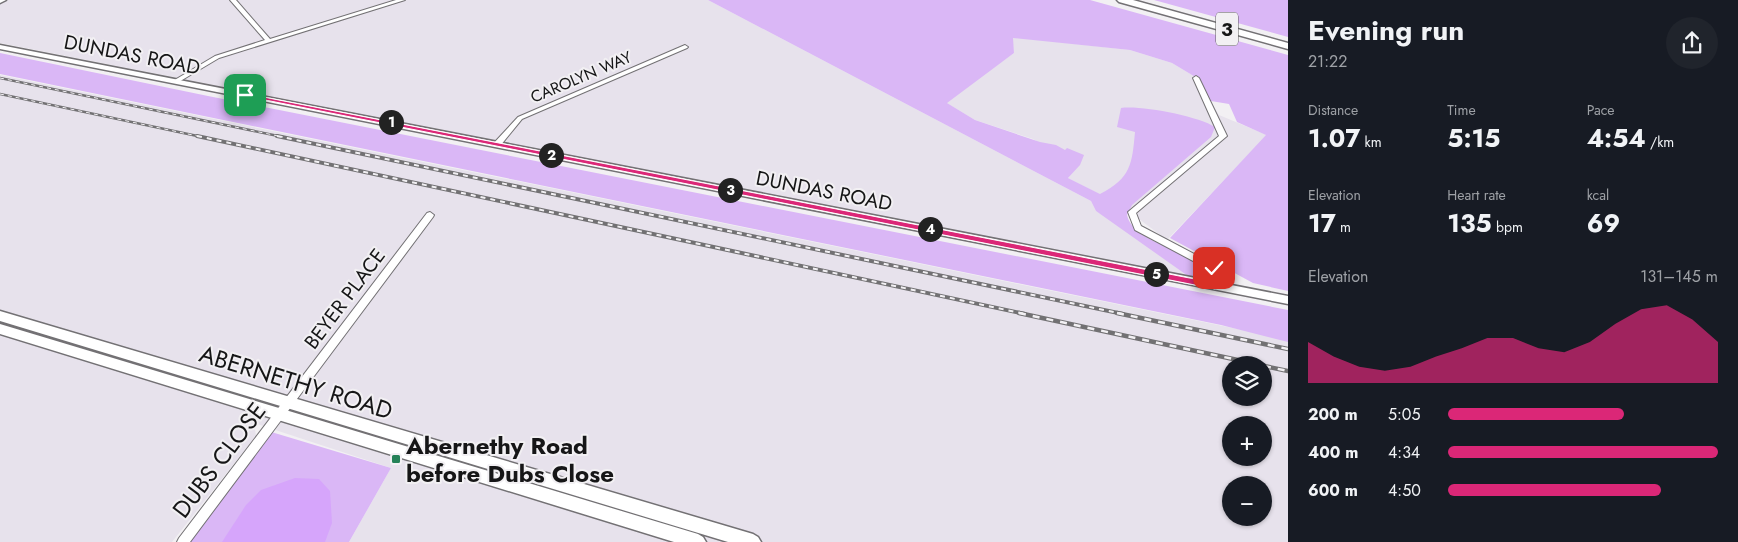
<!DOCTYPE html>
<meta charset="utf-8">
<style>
:root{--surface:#171b24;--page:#20242c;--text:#f1f3f6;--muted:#9ea1a6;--accent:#db2777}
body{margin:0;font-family:Jost,sans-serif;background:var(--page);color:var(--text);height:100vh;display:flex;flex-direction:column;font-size:19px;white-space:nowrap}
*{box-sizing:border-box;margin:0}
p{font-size:16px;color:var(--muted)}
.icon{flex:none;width:28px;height:28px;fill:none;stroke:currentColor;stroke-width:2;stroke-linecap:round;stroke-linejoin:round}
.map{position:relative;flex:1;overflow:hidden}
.details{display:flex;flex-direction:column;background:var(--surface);width:450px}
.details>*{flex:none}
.buttons{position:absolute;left:1222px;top:356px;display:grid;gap:10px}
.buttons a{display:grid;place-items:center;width:50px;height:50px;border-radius:50%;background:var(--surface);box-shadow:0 1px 4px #0004;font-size:25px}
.pin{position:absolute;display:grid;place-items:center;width:42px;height:42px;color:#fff;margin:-21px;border-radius:10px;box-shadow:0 2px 8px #0006}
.km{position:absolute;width:25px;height:25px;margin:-12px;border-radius:50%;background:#222;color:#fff;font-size:14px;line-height:25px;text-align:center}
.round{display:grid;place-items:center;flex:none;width:52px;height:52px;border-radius:26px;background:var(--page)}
.summary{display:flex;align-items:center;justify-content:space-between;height:85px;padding:0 20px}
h1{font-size:28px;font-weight:700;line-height:38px}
.stats{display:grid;grid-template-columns:repeat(3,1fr);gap:8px;height:85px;padding:5px 20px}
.stats div{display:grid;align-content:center}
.stats b{font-size:25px;font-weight:700}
.stats small{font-size:14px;font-weight:400}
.stats p{font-size:14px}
.chart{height:140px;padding:10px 20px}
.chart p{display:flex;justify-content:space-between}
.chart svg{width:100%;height:90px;margin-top:5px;fill:var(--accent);opacity:.7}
ul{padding:0 20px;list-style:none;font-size:16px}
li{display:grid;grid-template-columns:80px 60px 1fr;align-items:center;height:38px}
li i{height:12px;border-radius:6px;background:var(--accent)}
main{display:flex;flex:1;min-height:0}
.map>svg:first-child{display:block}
.built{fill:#e7e2ec;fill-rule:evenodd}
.green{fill:#dab7f6}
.water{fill:#d6a5fb}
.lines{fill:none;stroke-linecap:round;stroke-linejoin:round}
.street-casing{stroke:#737174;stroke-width:2}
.secondary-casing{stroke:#737174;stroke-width:3}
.highway-casing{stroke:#737174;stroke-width:3}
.street{fill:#fff;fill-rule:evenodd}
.secondary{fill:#fff;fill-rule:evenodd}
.highway{fill:#fff;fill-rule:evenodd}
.rail-far2-casing{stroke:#727173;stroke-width:2.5}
.rail-far1-casing{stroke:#727173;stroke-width:4}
.rail-casing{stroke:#727173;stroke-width:4.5}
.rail-far2{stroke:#f2f0f3;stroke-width:1;stroke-dasharray:4;stroke-linecap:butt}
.rail-far1{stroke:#f2f0f3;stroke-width:2;stroke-dasharray:5;stroke-linecap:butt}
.rail{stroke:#f2f0f3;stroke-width:2.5;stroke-dasharray:7;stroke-linecap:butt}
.route{fill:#db2777;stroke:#fff}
.poi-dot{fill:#258258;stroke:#f2f0f3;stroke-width:2}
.labels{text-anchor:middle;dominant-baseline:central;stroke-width:4;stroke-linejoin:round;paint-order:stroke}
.far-street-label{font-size:16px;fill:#161617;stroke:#f2f0f3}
.shield{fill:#f2f0f3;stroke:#585759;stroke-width:1}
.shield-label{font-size:19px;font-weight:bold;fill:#161617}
.street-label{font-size:20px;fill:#161617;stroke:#f2f0f3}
.near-street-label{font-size:24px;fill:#161617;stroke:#f2f0f3}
.near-poi-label{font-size:24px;font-weight:bold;fill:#161617;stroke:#f2f0f3;text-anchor:start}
</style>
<main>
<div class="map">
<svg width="1288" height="542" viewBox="0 0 1288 542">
<rect width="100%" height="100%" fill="#f2f0f3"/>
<path class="built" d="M 0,0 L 708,0 L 1091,201 L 1096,211 L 1191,264 L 1188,276 L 0,43 Z
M 1012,37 L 1130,50 L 1172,63 L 1197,78 L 1219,115 L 1267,135 L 1167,240 L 1119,204 L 1068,178 L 1079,165 L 1033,139 L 975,120 L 945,102 L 1014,53 Z
M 0,75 L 1262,334 L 1288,341 L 1288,542 L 349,542 L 391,468 L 254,423 L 256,436 L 172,542 L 0,542 ZM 1231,365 L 1264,365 L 1264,398 L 1231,398 ZM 1231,425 L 1264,425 L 1264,458 L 1231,458 ZM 1231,485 L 1264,485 L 1264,518 L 1231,518 Z"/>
<path class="green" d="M 708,0 L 1090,0 L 1288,55 L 1288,291 L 1253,283 L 1170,238 L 1266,135 L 1237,122 L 1229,104 L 1211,101 L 1197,78 L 1172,63 L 1130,50 L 1013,38 L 1014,53 L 947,103 L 975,120 L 1040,142 L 1056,145 L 1065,150 L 1067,148 L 1084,155 L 1080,165 L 1068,178 L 1100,194 C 1131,178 1132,164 1135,132 L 1117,127 L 1121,108 C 1140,105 1198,116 1215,127 L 1211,137 L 1132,205 L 1127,215 C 1134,246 1197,248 1206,275 L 1202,278 L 1188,276 L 1096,211 L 1091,201 Z
M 1154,0 L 1288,0 L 1288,37 Z
M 0,53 L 208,96 L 1288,310 L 1288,342 L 1221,325 L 0,74 Z
M 268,431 L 391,468 L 349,542 L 183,542 Z"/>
<path class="water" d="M 295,478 L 319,479 L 330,491 L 332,523 L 325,542 L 222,542 L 246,505 L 261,490 Z"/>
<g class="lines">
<g class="street-casing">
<path id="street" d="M 230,0 L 236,0 L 270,39 L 396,0 L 405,0 L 219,58 L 177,83 L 173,83 L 173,81 L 215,56 L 265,40 Z
M 685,45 L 688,47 L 687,48 L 522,119 L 500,146 L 494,146 L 493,144 L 518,117 Z
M 1196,76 L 1199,78 L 1227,136 L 1136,213 L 1141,226 L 1217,266 L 1219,286 L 1218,288 L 1212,288 L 1211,286 L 1210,270 L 1135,230 L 1128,212 L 1219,136 L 1193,78 Z
M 430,212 L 434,215 L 433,217 L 190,542 L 177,542 L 179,538 L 427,213 Z"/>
</g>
<g class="secondary-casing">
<path id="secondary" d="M 0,0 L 6,0 L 0,3 Z
M 0,45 L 1288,296 L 1288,304 L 0,49 Z
M 0,311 L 753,534 L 758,537 L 761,542 L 728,542 L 0,321 Z
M 0,324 L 698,534 L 703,537 L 706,542 L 674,542 L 0,334 Z"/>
</g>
<g class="highway-casing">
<path id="highway" d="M 1117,0 L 1133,0 L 1288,43 L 1288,49 L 1119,2 Z"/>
</g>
<use href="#street" class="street"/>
<use href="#secondary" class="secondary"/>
<use href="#highway" class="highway"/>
<g class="rail-far2-casing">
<path id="rail-far2" d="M 0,78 L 283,137
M 0,94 L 202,137"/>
</g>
<g class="rail-far1-casing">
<path id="rail-far1" d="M 197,136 L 1025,314
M 277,136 L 1123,314"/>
</g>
<g class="rail-casing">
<path id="rail" d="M 1019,313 L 1261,365
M 1117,313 L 1288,349
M 1264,366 L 1288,371"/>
</g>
<use href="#rail-far2" class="rail-far2"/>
<use href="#rail-far1" class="rail-far1"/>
<use href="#rail" class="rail"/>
</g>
<path class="route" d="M 243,93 L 1210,282 L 1210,268 L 1214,265 L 1218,268 L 1219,286 L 1215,289 L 245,96 Z"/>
<rect class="poi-dot" x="391" y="454" width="10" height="10" rx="2.5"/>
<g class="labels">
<g class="far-street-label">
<text transform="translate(581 77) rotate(-23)">CAROLYN WAY</text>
</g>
<rect class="shield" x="1216" y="12.5" width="22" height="33" rx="4"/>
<g class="shield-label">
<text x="1227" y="29">3</text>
</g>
<g class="street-label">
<text transform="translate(132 55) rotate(11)">DUNDAS ROAD</text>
<text transform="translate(824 191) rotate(11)">DUNDAS ROAD</text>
<text transform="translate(345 299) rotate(-53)">BEYER PLACE</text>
</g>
<g class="near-street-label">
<text transform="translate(296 382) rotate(17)">ABERNETHY ROAD</text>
<text transform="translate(219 460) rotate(-53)">DUBS CLOSE</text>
</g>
<g class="near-poi-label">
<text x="406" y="445">Abernethy Road<tspan x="406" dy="28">before Dubs Close</tspan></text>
</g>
</g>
</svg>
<div class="buttons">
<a><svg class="icon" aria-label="layers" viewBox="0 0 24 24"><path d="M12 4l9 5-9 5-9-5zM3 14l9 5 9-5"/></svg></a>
<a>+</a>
<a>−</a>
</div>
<div class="pin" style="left:245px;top:95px;background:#1e9e55"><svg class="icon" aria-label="arrive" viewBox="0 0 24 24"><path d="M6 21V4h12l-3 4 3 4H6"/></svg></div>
<div class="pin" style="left:1214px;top:268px;background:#d93025"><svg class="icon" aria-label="check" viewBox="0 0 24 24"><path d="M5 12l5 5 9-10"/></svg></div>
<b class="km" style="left:391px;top:122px">1</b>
<b class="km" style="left:551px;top:155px">2</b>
<b class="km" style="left:730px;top:190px">3</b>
<b class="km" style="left:930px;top:229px">4</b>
<b class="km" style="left:1156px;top:274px">5</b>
</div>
<section class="details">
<div class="summary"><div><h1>Evening run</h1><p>21:22</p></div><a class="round"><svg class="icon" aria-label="share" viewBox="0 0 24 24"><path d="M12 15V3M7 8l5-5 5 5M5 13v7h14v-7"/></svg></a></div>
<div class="stats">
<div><p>Distance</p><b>1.07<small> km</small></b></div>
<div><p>Time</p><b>5:15</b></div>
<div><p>Pace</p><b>4:54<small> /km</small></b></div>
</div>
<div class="stats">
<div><p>Elevation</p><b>17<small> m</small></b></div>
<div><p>Heart rate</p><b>135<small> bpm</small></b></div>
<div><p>kcal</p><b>69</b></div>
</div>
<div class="chart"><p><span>Elevation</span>131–145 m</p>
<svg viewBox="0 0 160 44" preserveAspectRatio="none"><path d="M0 44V24L10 31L20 36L30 38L40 36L50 31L60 27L70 22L80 22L90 27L100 29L110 24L120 15L130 8L140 6L150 13L160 24V44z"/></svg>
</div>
<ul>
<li><b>200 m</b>5:05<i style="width:65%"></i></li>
<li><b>400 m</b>4:34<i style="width:100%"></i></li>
<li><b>600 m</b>4:50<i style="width:79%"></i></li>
</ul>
</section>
</main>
